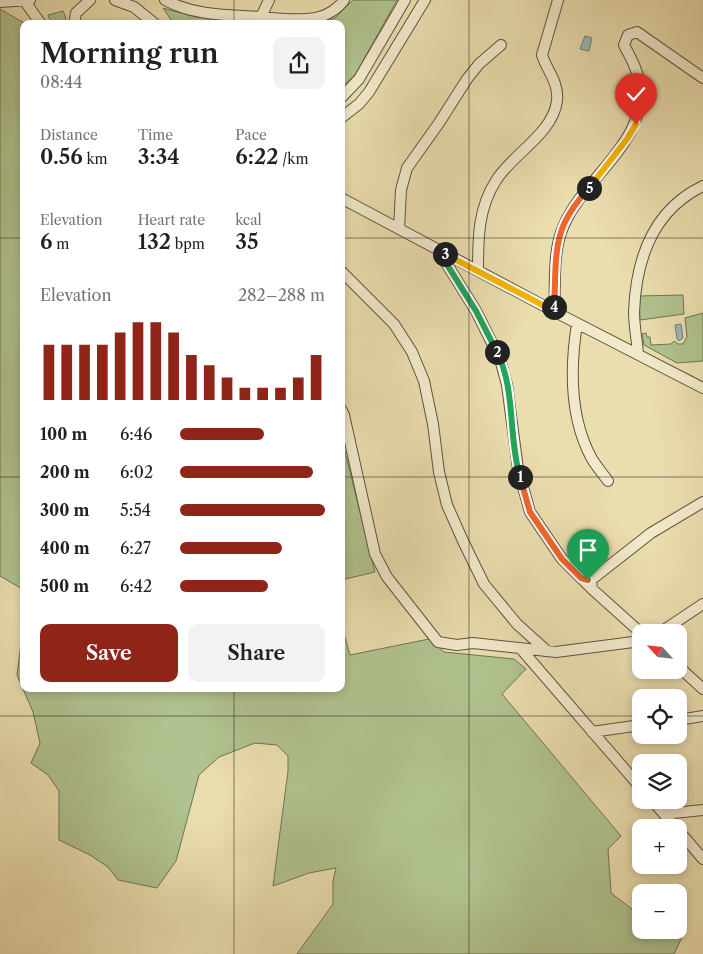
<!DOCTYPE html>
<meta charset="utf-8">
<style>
:root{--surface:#fff;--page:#f2f2f2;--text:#202124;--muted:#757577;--accent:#8f2418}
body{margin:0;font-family:"Libre Caslon Text",serif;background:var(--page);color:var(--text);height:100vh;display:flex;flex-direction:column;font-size:19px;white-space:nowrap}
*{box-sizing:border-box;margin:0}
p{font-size:16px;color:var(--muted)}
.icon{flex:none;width:28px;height:28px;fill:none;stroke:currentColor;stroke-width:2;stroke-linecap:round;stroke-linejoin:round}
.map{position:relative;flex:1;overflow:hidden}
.details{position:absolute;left:20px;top:20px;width:325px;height:672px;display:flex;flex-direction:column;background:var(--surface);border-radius:10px;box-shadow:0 2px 8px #0003}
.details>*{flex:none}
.needle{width:32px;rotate:297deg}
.controls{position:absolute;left:632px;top:624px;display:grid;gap:10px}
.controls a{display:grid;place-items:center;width:55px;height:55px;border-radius:10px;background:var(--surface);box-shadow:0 2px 8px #0003;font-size:25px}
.pin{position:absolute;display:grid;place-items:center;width:42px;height:42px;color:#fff;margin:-51px -21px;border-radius:50% 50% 50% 0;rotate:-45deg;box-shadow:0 0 5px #0007}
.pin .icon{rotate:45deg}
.km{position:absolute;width:25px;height:25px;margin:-12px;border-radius:50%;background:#222;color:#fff;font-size:14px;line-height:25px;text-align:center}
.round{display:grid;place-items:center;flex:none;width:52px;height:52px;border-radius:10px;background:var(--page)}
.headline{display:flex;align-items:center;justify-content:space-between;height:85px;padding:0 20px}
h1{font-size:28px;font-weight:600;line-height:38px}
.figures{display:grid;grid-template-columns:repeat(3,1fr);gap:8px;height:85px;padding:5px 20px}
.figures div{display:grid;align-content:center}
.figures b{font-size:21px;font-weight:600}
.figures small{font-size:14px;font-weight:400}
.figures p{font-size:14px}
.chart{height:140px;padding:10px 20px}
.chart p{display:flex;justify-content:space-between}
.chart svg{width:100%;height:90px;margin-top:5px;stroke:var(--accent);stroke-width:6}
.primary-button{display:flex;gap:10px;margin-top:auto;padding:10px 20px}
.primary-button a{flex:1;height:58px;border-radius:10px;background:var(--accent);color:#fff;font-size:20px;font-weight:600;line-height:58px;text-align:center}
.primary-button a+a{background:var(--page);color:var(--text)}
ul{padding:0 20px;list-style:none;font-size:16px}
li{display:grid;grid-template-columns:80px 60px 1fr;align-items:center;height:38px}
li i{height:12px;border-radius:6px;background:var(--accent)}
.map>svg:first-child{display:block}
.green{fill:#b0c28f;stroke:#6f7456}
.water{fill:#9eb9b6;stroke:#717f79}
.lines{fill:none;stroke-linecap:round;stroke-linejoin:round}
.minor-casing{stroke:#5d5441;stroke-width:12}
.minor{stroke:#f1e9ca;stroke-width:10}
.split-1-casing{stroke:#fff;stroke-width:10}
.split-2-casing{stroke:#fff;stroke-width:10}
.split-3-casing{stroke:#fff;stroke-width:10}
.split-4-casing{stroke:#fff;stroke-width:10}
.split-5-casing{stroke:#fff;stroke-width:10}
.split-6-casing{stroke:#fff;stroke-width:10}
.split-1{stroke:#f0652b;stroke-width:6}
.split-2{stroke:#22a559;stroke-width:6}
.split-3{stroke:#22a559;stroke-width:6}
.split-4{stroke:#f5b400;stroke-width:6}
.split-5{stroke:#f0652b;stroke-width:6}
.split-6{stroke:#f5b400;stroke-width:6}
.grid{fill:none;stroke:#2e271d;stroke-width:1;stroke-opacity:0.55}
</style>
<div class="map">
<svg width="703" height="954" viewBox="0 0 703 954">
<rect width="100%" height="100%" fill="#eaddae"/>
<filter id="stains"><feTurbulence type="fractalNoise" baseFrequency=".004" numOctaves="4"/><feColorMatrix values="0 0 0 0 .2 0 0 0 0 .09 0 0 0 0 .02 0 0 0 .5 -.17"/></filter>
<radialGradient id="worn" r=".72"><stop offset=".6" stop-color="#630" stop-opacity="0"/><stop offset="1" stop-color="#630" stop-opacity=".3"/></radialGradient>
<path class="green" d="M 353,0 L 397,0 L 355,75 L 341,88 L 341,24 L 320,24 L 335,18 Z
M 163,8 L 195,17 L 282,24 L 174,24 Z
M 0,9 L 26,24 L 24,24 L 24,590 L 0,576 Z
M 63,11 L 66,18 L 65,24 L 52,24 L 48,15 Z
M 683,295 L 684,314 L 640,320 L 639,296 Z
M 703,313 L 703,361 L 677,363 L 644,345 L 642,334 L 646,333 L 647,337 L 650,337 L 651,345 L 671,344 L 674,341 L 678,344 L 683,344 L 687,337 L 685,318 Z
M 341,436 L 375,572 L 341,580 Z
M 24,620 L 24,689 L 341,689 L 341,624 L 350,655 L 429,639 L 444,652 L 514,659 L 526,669 L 502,694 L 621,836 L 608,849 L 611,893 L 641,916 L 641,930 L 677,930 L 684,933 L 674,954 L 297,954 L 333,904 L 333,881 L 336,868 L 309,873 L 273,886 L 288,771 L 288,756 L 277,745 L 255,743 L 219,757 L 199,775 L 176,861 L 157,888 L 118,880 L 108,867 L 90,855 L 59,840 L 59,791 L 48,775 L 31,763 L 40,743 L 33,712 L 17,675 Z"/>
<path class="water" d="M 585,36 L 592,38 L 589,51 L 580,49 Z
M 681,324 L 683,338 L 679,341 L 677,339 L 675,325 Z"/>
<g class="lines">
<g class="minor-casing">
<path id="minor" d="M 24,0 L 41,24
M 115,0 L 134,7 L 155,24
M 165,0 C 195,16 229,15 262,17 C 279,19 298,21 316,18 C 326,16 338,9 344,0
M 0,2 L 30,0
M 261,17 L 269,0
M 74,24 L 76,13 L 90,0
M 341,98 L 359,79 L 405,0
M 341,118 L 359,104 L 369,92 L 425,0
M 341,198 L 561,315 L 703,388
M 399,229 L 401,190 L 407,168 L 439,123 L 467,79 L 479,64 L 501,45
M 438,250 L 476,311 L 500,359 L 507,385 L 518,469 L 530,512 L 562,559 L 592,589 L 641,633
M 341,271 L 394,324 L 412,352 L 424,381 L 433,424 L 439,472 L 447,505 L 463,541 L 484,584 L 517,624 L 547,651
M 478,271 C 478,238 478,207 497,179 C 514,153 553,133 557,101 C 559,82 547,71 542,55 L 558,0
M 554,311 C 556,283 552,251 564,225 C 586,174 653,140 638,77 C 636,66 629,55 624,45 L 628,35 L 637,32 L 703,78
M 577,324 C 570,368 570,419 592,459 C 597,467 603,474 608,481
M 638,354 C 637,340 634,326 634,312 C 636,259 653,210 703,186
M 341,409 L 344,415 L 375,554 L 387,577 L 438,642 L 457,645 L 473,643 L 556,652 L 641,641
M 592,589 L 591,580 L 651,533 L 703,502
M 661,632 L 703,604
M 521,649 L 641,788
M 679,667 L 703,689
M 679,720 L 703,716
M 592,732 L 641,725
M 652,800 L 676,828
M 664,814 L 703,810
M 679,831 L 703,859"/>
</g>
<use href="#minor" class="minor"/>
</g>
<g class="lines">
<g class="split-1-casing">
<path id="split-1" d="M 520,477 L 530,512 L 562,559 L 581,578 L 588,580"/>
</g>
<g class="split-2-casing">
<path id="split-2" d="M 497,352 C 516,390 508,437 520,477"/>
</g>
<g class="split-3-casing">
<path id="split-3" d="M 445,254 L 438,250 L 476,311 L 497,352"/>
</g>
<g class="split-4-casing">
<path id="split-4" d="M 445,254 L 554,311 L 554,307"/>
</g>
<g class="split-5-casing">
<path id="split-5" d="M 554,307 C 556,280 553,249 564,224 C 570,211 579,199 589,188"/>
</g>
<g class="split-6-casing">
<path id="split-6" d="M 589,188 L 627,139 L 636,124"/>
</g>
<use href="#split-1" class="split-1"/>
<use href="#split-2" class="split-2"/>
<use href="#split-3" class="split-3"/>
<use href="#split-4" class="split-4"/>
<use href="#split-5" class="split-5"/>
<use href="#split-6" class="split-6"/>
</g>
<path class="grid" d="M 234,0 L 234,24M 469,0 L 469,954M 0,238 L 24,238M 341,238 L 703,238M 0,477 L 24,477M 341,477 L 703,477M 234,689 L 234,954M 0,716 L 641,716M 679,716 L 703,716"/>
<rect width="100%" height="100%" filter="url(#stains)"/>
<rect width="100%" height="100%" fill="url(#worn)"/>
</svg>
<div class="controls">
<a><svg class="needle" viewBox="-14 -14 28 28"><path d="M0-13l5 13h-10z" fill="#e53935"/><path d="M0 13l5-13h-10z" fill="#757577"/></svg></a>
<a><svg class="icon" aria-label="locate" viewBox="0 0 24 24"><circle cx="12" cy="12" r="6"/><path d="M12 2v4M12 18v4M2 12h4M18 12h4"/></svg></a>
<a><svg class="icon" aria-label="layers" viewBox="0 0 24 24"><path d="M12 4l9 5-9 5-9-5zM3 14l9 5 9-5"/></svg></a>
<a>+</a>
<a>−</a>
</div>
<div class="pin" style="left:588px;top:580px;background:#1e9e55"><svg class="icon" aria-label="arrive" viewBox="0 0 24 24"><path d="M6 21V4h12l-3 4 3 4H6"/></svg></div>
<div class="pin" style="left:636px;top:124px;background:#d93025"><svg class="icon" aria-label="check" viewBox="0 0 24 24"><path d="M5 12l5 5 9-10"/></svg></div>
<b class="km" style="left:520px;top:477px">1</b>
<b class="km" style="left:497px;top:352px">2</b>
<b class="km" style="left:445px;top:254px">3</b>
<b class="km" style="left:554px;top:307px">4</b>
<b class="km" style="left:589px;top:188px">5</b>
<section class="details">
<div class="headline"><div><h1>Morning run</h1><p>08:44</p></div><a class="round"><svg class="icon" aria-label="share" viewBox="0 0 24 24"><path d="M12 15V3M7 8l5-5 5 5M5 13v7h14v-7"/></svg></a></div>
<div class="figures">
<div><p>Distance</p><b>0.56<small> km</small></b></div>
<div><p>Time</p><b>3:34</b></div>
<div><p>Pace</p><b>6:22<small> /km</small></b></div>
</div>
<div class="figures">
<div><p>Elevation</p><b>6<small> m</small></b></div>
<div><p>Heart rate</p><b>132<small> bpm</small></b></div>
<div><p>kcal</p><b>35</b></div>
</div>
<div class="chart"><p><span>Elevation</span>282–288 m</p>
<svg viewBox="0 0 160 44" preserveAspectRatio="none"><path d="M5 44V17M15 44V17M25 44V17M35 44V17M45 44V11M55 44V6M65 44V6M75 44V11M85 44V22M95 44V27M105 44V33M115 44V38M125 44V38M135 44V38M145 44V33M155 44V22"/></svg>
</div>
<ul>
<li><b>100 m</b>6:46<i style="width:58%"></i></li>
<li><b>200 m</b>6:02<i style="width:92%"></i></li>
<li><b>300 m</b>5:54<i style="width:100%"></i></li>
<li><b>400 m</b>6:27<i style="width:70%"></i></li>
<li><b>500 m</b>6:42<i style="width:61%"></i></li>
</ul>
<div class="primary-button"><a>Save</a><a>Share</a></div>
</section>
</div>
